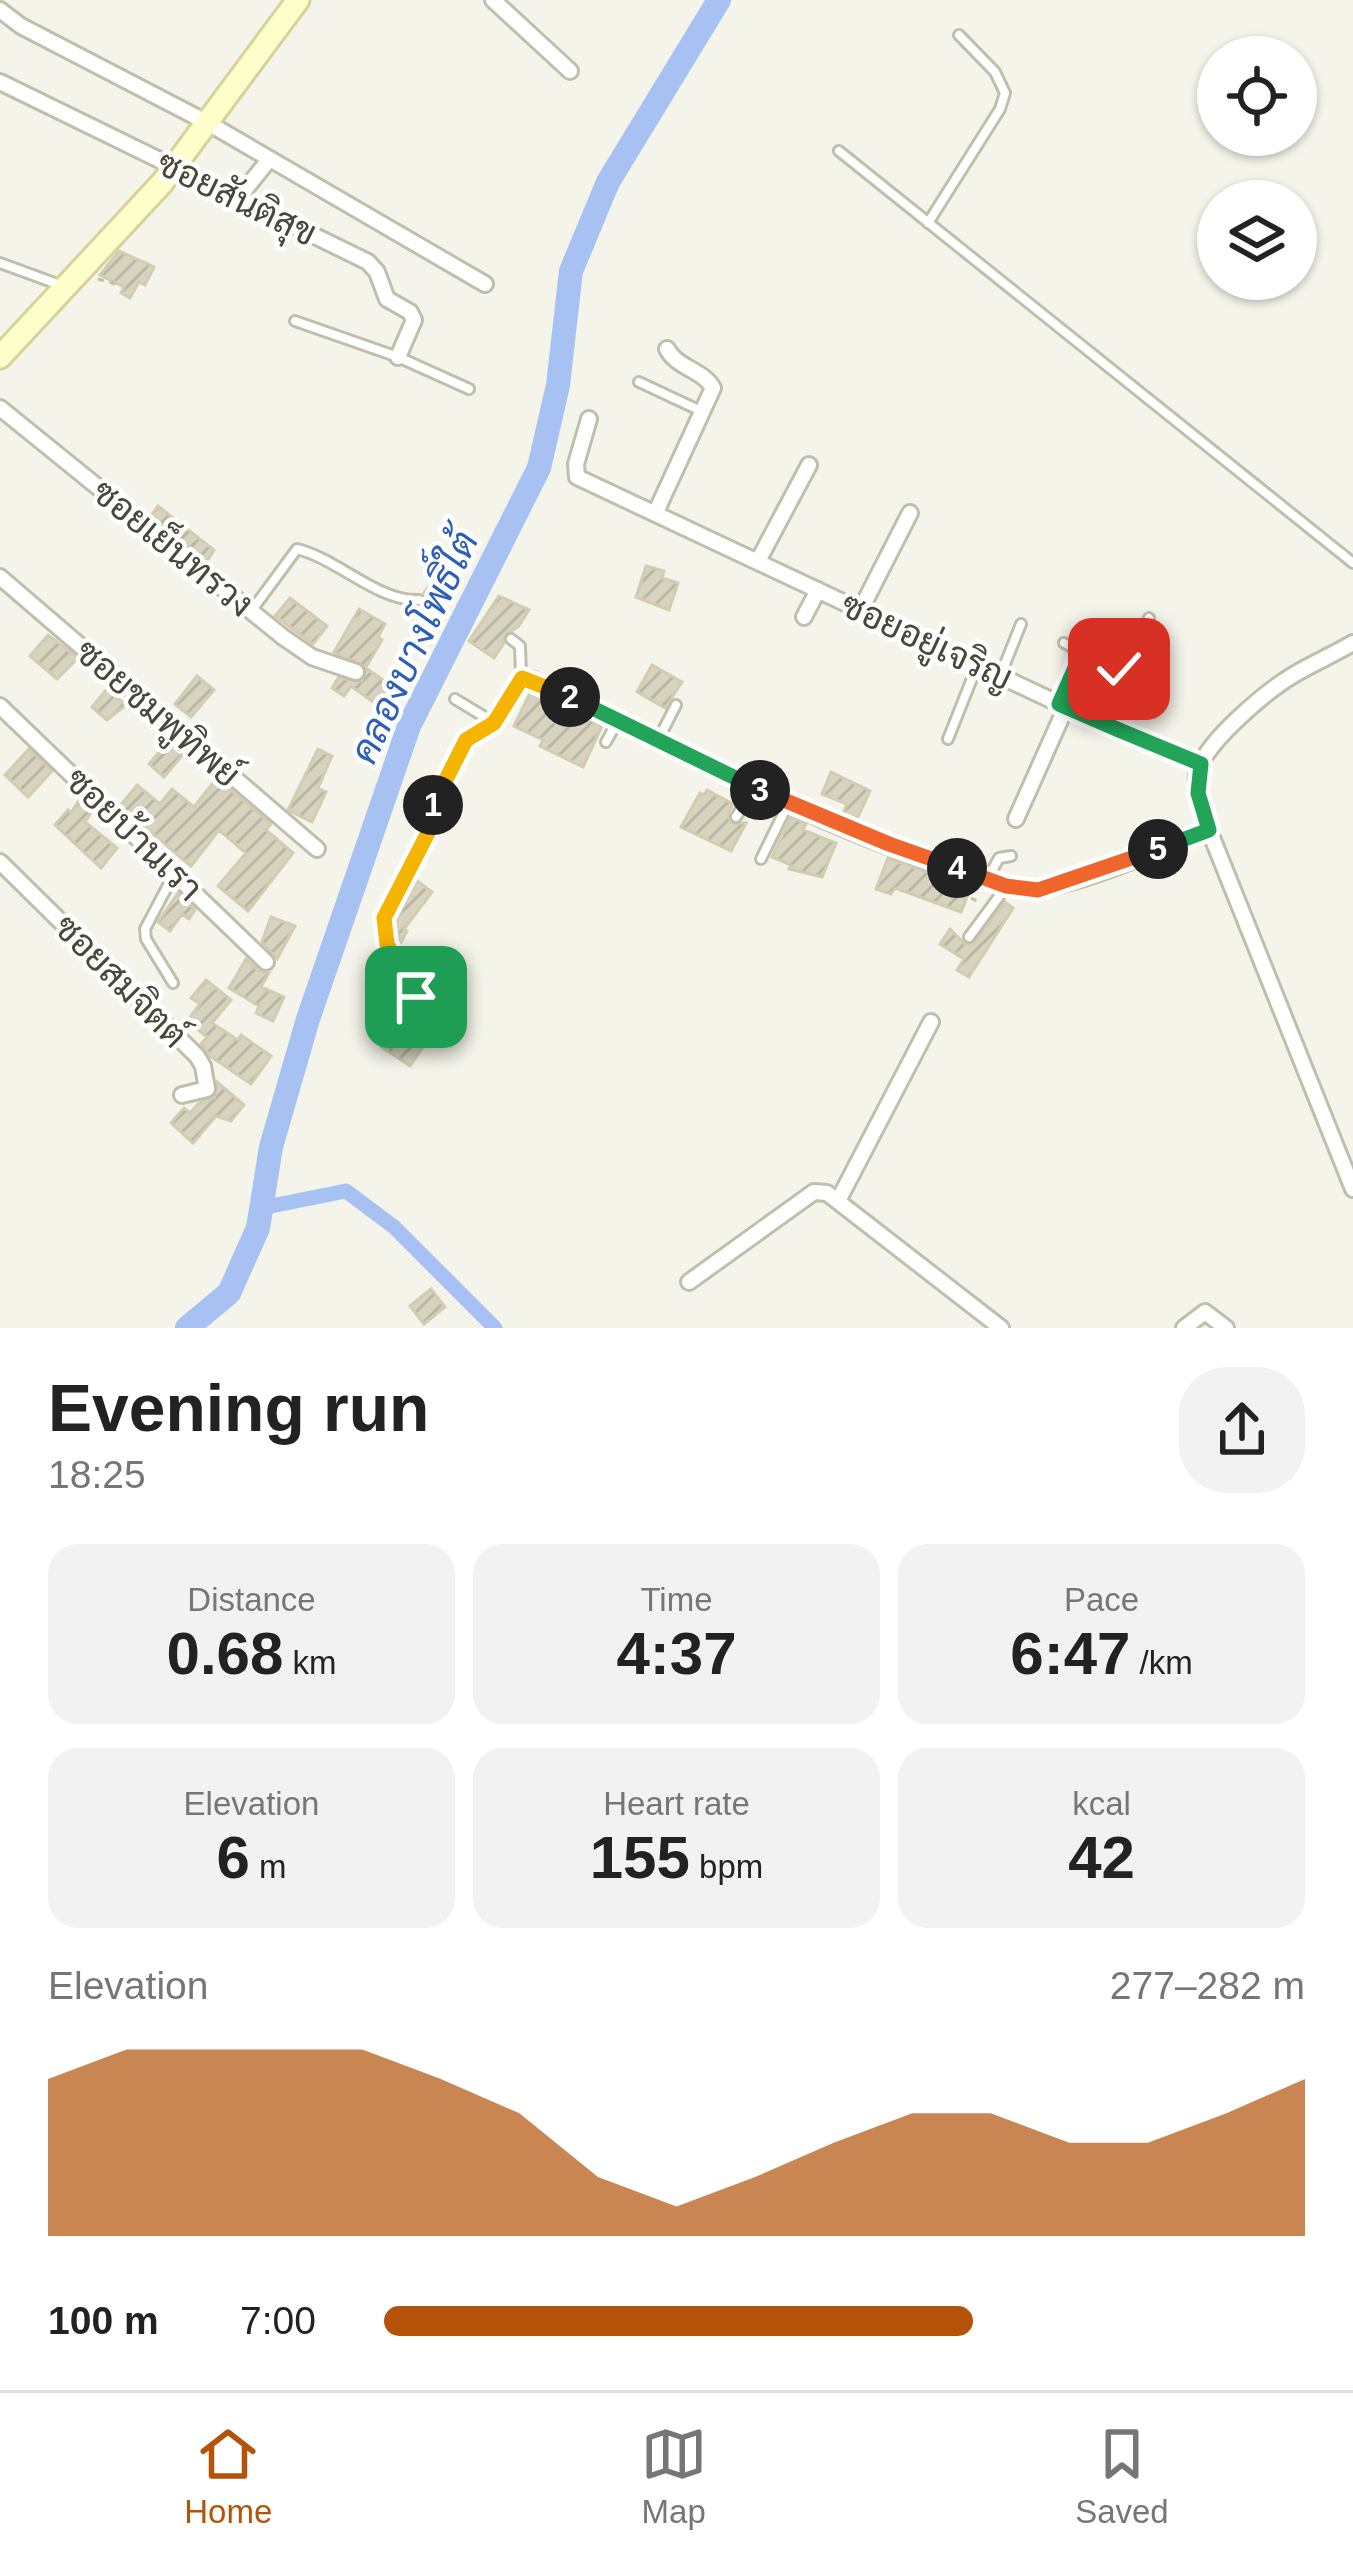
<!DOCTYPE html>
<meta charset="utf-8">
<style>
:root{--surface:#fff;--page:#f2f2f2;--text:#222;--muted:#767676;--line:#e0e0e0;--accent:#b45309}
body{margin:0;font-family:Arial,Sarabun,sans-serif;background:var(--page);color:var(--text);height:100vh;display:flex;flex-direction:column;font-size:45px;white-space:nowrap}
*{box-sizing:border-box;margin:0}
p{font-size:39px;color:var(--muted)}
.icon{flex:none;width:66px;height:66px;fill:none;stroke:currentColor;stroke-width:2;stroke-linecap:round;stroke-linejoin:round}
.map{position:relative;height:1328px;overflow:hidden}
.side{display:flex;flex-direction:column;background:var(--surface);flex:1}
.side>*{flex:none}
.controls{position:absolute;left:1197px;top:36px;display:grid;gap:24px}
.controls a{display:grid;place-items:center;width:120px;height:120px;border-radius:50%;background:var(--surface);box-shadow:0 3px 9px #0004;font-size:60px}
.pin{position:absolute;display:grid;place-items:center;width:102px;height:102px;color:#fff;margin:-51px;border-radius:24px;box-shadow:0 6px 18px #0006}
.km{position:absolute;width:60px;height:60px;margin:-30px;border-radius:50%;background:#222;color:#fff;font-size:33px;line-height:60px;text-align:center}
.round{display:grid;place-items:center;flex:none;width:126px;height:126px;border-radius:48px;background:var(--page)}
.headline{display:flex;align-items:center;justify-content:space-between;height:204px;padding:0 48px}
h1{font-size:66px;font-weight:700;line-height:90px}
.stats{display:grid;grid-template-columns:repeat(3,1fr);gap:18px;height:204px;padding:12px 48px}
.stats div{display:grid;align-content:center;border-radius:30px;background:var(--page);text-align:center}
.stats b{font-size:60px;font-weight:700}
.stats small{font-size:33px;font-weight:400}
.stats p{font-size:33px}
.chart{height:336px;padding:24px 48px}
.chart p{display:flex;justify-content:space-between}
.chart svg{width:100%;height:216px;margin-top:12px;fill:var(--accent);opacity:.7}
ul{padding:0 48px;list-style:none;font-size:39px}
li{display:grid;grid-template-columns:192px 144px 1fr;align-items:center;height:90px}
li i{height:30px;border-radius:15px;background:var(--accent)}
.dock{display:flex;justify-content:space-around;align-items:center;height:168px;border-top:3px solid var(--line);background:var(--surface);font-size:33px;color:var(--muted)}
.dock a{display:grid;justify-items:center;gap:6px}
.dock .active{color:var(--accent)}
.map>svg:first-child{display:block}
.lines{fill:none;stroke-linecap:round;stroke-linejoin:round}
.canal{stroke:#a7c2f2;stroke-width:15}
.river{stroke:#a7c2f2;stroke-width:24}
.building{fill:url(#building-hatch);stroke:#d2cdb2;stroke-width:3}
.lane-casing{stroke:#c1bfac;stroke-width:14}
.street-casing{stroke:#c1bfac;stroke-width:20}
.secondary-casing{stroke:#d5d39a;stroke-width:27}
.path{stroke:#c3be9d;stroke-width:3;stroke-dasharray:6 6;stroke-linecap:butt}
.lane{stroke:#fff;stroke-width:8}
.street{stroke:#fff;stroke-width:14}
.secondary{stroke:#fffeca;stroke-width:21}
.split-1-casing{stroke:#fff;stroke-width:24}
.split-2-casing{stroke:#fff;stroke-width:24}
.split-3-casing{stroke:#fff;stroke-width:24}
.split-4-casing{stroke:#fff;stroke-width:24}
.split-5-casing{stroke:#fff;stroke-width:24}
.split-6-casing{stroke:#fff;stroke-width:24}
.split-7-casing{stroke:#fff;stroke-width:24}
.split-1{stroke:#f5b400;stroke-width:15}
.split-2{stroke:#f5b400;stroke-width:15}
.split-3{stroke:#22a559;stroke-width:15}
.split-4{stroke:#f0652b;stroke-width:15}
.split-5{stroke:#f0652b;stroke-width:15}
.split-6{stroke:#22a559;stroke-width:15}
.split-7{stroke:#22a559;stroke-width:15}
.labels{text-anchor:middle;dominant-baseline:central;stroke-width:9;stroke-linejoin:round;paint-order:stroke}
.street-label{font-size:36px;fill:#4a4738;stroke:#fff}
.water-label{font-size:39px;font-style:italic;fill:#2e5fb8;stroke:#fff}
</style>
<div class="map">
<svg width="1353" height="1328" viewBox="0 0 1353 1328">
<defs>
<pattern id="building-hatch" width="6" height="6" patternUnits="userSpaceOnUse" patternTransform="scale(3)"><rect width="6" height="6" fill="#d7d3bf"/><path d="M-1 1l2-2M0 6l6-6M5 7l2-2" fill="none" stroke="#bab6a5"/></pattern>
</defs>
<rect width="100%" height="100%" fill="#f5f4ea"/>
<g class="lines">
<path class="canal" d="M 261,1208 L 346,1191 L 394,1227 L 495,1328"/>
<path class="river" d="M 187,1328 L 229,1293 L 258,1228 L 271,1147 L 308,1019 L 409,726 L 539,468 L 558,385 L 571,271 L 608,182 L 719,0"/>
</g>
<path class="building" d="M 119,251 L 154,267 L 145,285 L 139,282 L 130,298 L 121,293 L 124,287 L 100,275 Z
M 158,506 L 214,550 L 207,561 L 151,516 Z
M 646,566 L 664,571 L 662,578 L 678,583 L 669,610 L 636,597 Z
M 441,569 L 458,581 L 441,605 L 424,593 Z
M 499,596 L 529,610 L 518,627 L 504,635 L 504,643 L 494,658 L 469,641 Z
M 290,598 L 327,626 L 313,644 L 275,616 Z
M 359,609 L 385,624 L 378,637 L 382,640 L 366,667 L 334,652 Z
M 48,635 L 78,658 L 57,679 L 30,656 Z
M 652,665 L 682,682 L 665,708 L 637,692 Z
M 366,668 L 390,685 L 376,704 L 351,686 L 344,696 L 332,688 L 338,678 L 362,681 Z
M 197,676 L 214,690 L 191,717 L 175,704 Z
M 107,689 L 126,705 L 107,720 L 92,707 Z
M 531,691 L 602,726 L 583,767 L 540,746 L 543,740 L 514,726 Z
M 170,739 L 185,752 L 164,777 L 149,764 Z
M 29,749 L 52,771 L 28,797 L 5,775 Z
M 318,749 L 332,756 L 318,788 L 326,792 L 312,822 L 288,810 Z
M 831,772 L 870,791 L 857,819 L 843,813 L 847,804 L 822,794 Z
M 217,778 L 271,824 L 266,830 L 293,853 L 248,911 L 218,886 L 246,853 L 219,830 L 191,866 L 120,806 L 137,785 L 160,804 L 172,789 L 194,807 Z
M 707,790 L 733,804 L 728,814 L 731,823 L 746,823 L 731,851 L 681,827 L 700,793 L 704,795 Z
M 80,799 L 92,811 L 85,822 L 117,848 L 101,868 L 55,825 L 68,810 L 71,813 Z
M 791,817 L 806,824 L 803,830 L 836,843 L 822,877 L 789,869 L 791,865 L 772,857 Z
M 888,858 L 971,887 L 961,912 L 895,888 L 891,894 L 876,889 Z
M 416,880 L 432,892 L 404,929 L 407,931 L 400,944 L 396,922 Z
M 178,893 L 195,910 L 189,919 L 182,914 L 170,931 L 158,922 Z
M 1005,902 L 1013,908 L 969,977 L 957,970 L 964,959 L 940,944 L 950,929 L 965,944 L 973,944 Z
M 271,917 L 295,926 L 277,959 L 262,942 Z
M 246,959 L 259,971 L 269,973 L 261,987 L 284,997 L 273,1021 L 256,1013 L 259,1006 L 229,988 Z
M 206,980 L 231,1000 L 212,1023 L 238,1040 L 241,1035 L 271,1056 L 251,1084 L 210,1056 L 201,1044 L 207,1037 L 187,1021 L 200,1004 L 191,998 Z
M 423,1006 L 440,1022 L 410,1066 L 382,1047 L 392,1032 L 400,1037 Z
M 217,1082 L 244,1105 L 231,1121 L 216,1116 L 193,1143 L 171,1123 L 184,1108 L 190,1113 L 199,1103 L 214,1098 Z
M 431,1289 L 445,1307 L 424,1324 L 410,1306 Z"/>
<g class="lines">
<g class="lane-casing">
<path id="lane" d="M 839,151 L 1353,563
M 928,223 L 1000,109 L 1005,93 L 995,72 L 959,35
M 0,263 L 63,286
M 295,321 L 398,357 L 469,389
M 639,382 L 701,411
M 252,610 L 297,549 C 338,559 378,602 419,600
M 511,639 L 520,646 L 521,676
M 1064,643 L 1082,652
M 1001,674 L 1021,624
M 455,699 L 493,722
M 1059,702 L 1082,652 L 1124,670 L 1149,618
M 948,739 L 977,666
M 658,740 L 676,705
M 606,742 L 617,722
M 736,817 L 754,789
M 761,859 L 788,804
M 988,878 L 999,858 L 1011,856
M 969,937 L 1006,887
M 173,983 L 146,939 L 145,929 L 174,874"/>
</g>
<g class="street-casing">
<path id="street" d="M 493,0 L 570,71
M 0,10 L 21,26 L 208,123 L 485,284
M 0,82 L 368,262 L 377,272 L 387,299 L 410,312 L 414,320 L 398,357
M 238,198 L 268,161
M 0,408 L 283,637 L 312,657 L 356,672
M 589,419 L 576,464 L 577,477 L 1066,707 L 1201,764
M 655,514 L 713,388 C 703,370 677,368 667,349
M 758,561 L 809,465
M 0,577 L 317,849
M 861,609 L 910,513
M 804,617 L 818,590
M 1353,643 C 1334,654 1314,663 1295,674 C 1268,690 1202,744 1197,775 C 1195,794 1204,813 1209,830 L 1353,1189
M 0,706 L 266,962
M 1016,819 L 1066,707
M 0,862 L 197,1056 L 203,1066 L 207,1089 L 182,1095
M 416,997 L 387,944 L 384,918 L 431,827 L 433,805 L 460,749 L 473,734 L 494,723 L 522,678 L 532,679 C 691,756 851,846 1023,890 C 1076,889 1158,849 1209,830
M 839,1199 L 931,1022
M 689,1282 L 814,1192 L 827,1193 L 1001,1328
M 1184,1328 L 1205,1312 L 1226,1328"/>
</g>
<g class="secondary-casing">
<path id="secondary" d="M 0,357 L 162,183 L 298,0"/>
</g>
<path class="path" d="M 98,279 L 119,285
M 971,898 L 981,903"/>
<use href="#lane" class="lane"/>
<use href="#street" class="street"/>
<use href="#secondary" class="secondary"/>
</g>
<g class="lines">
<g class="split-1-casing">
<path id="split-1" d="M 416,997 L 387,944 L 384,918 L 431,827 L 433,805"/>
</g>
<g class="split-2-casing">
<path id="split-2" d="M 433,805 L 466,740 L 494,723 L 522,678 L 570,697"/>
</g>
<g class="split-3-casing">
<path id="split-3" d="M 570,697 L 760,790"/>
</g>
<g class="split-4-casing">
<path id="split-4" d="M 760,790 L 889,844 L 957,868"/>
</g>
<g class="split-5-casing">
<path id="split-5" d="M 957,868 L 1006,886 L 1038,890 L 1158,849"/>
</g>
<g class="split-6-casing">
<path id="split-6" d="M 1119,730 L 1201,764 L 1198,793 L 1209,830 L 1158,849"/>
</g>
<g class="split-7-casing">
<path id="split-7" d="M 1119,669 L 1082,652 L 1059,704 L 1119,730"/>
</g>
<use href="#split-1" class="split-1"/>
<use href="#split-2" class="split-2"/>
<use href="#split-3" class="split-3"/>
<use href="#split-4" class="split-4"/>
<use href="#split-5" class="split-5"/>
<use href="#split-6" class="split-6"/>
<use href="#split-7" class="split-7"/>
</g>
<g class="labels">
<g class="street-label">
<text transform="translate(237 198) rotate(26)">ซอยสันติสุข</text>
<text transform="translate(173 548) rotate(39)">ซอยเย็นทรวง</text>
<text transform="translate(927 641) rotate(25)">ซอยอยู่เจริญ</text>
<text transform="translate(158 713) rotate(41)">ซอยชมพูทิพย์</text>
<text transform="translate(134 834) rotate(44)">ซอยบ้านเรา</text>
<text transform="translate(121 981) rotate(45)">ซอยสมจิตต์</text>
</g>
<g class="water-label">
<text transform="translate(414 647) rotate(-65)">คลองบางโพธิ์ใต้</text>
</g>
</g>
</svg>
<div class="controls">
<a><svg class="icon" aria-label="locate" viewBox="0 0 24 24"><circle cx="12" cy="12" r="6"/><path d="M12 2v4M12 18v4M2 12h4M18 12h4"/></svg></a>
<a><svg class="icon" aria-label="layers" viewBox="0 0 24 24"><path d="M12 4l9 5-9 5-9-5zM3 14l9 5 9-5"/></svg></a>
</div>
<div class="pin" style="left:416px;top:997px;background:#1e9e55"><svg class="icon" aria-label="arrive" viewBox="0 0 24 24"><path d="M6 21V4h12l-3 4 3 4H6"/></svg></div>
<div class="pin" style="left:1119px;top:669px;background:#d93025"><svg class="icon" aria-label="check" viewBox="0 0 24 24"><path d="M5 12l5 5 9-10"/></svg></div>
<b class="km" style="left:433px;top:805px">1</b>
<b class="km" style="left:570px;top:697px">2</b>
<b class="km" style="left:760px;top:790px">3</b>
<b class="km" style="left:957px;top:868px">4</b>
<b class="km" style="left:1158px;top:849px">5</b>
</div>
<section class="side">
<div class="headline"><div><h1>Evening run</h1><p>18:25</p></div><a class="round"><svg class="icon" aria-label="share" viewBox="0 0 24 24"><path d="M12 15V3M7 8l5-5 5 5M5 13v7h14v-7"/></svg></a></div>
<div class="stats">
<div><p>Distance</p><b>0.68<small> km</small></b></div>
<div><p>Time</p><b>4:37</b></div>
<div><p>Pace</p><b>6:47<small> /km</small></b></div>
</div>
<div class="stats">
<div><p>Elevation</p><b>6<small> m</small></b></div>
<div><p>Heart rate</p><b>155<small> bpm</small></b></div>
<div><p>kcal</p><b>42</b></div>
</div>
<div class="chart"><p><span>Elevation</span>277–282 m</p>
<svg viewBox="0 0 160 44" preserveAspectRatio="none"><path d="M0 44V12L10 6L20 6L30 6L40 6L50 12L60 19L70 32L80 38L90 32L100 25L110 19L120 19L130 25L140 25L150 19L160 12V44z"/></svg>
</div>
<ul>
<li><b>100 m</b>7:00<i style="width:64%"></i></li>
</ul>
</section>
<nav class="dock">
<a class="active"><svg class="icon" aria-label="home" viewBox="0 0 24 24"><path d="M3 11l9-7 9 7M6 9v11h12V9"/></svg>Home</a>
<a><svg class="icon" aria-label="map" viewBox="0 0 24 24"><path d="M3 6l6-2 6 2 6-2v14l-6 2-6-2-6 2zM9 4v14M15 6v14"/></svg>Map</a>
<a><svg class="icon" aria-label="saved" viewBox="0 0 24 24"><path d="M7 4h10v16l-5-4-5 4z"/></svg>Saved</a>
</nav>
